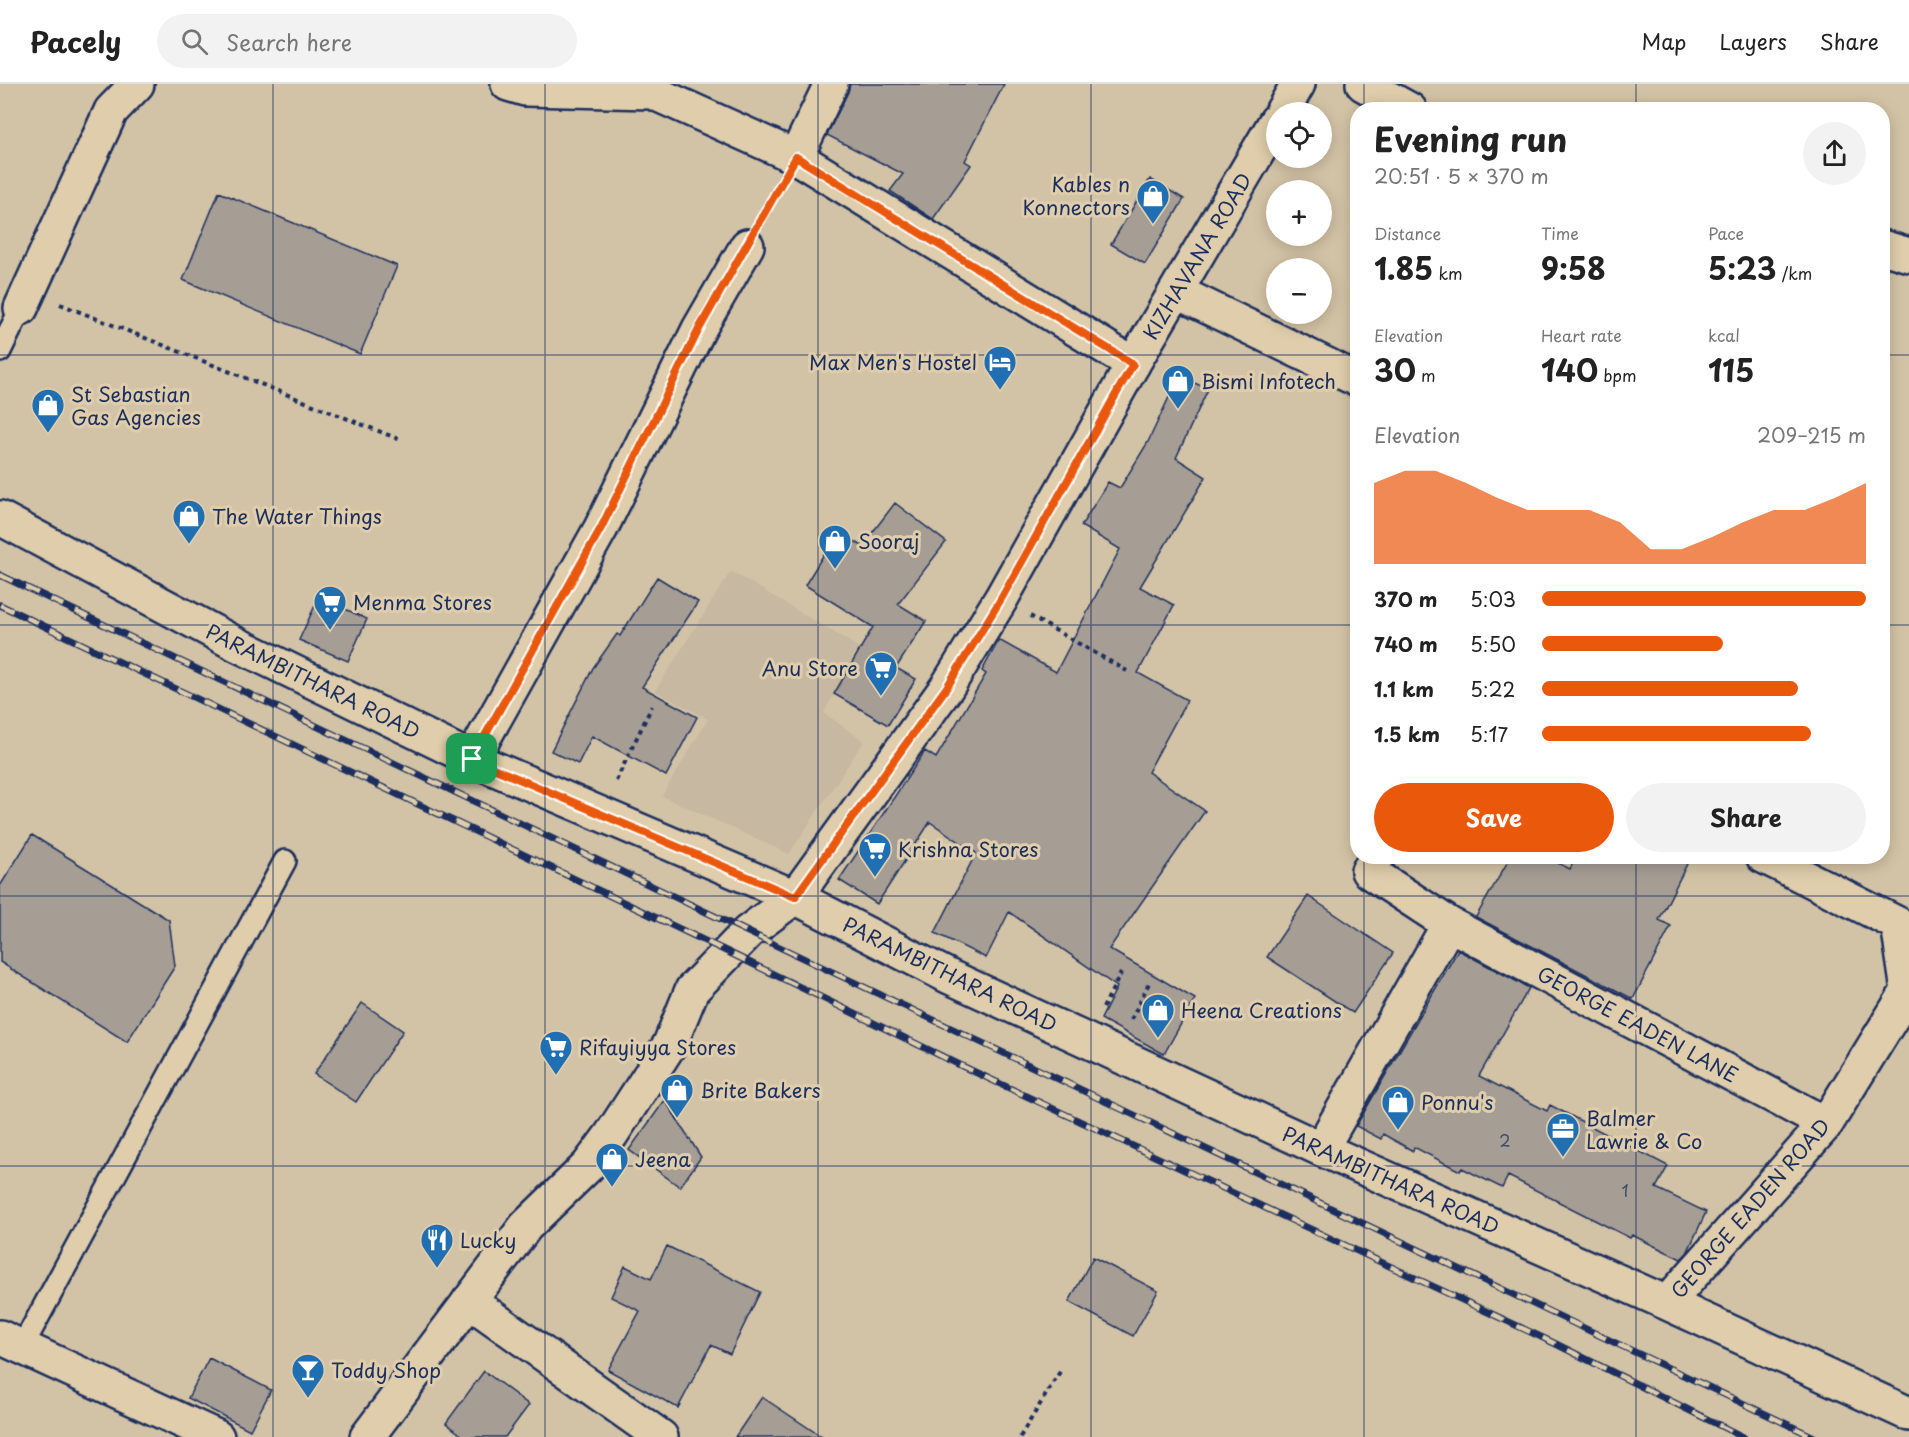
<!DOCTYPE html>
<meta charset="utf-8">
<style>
:root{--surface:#fff;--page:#f2f2f2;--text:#222;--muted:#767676;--line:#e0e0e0;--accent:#ea580c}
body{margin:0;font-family:"Playpen Sans",sans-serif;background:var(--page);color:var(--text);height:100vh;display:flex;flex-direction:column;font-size:22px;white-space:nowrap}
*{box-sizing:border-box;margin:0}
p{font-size:20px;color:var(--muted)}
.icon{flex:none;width:33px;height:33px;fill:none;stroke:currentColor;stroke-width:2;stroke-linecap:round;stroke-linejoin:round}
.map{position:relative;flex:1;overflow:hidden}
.sheet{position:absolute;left:1350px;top:18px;width:540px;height:762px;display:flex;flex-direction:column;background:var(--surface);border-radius:24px;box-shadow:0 3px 15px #0003}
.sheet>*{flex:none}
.tools{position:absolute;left:1266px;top:18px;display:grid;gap:12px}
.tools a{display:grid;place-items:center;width:66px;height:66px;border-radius:50%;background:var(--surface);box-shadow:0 3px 15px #0003;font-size:30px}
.pin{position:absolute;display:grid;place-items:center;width:51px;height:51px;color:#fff;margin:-26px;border-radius:12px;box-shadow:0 3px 9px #0006}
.round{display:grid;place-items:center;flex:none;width:63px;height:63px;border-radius:32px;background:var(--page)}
.headline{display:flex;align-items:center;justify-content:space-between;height:102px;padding:0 24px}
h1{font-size:33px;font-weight:700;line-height:45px}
.metrics{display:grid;grid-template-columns:repeat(3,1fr);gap:9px;height:102px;padding:6px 24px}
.metrics div{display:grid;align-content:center}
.metrics b{font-size:30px;font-weight:700}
.metrics small{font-size:16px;font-weight:400}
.metrics p{font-size:16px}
.chart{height:168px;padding:12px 24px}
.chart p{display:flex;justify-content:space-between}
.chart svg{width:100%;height:108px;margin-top:6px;fill:var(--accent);opacity:.7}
.button{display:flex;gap:12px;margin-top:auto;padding:12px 24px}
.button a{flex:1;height:69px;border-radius:36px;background:var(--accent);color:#fff;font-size:24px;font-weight:700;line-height:69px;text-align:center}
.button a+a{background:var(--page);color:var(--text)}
ul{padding:0 24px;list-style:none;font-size:20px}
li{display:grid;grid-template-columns:96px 72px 1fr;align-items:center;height:45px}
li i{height:15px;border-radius:8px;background:var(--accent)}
header{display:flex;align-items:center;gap:36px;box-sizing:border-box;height:84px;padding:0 30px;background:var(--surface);border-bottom:2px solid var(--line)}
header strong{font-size:28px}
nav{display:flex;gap:33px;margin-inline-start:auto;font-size:21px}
.search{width:420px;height:54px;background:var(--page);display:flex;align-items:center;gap:15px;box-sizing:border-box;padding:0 21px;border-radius:33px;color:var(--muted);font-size:22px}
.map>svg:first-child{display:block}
.built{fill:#c6b8a1}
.building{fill:#a69e95;stroke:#1b2f5e;stroke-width:1.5}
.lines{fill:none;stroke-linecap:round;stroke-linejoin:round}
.lane-casing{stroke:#1b2f5e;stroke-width:26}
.street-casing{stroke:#1b2f5e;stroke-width:38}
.secondary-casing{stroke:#1b2f5e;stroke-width:38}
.path{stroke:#1b2f5e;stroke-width:4;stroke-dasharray:4.5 4.5;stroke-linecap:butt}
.lane{stroke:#dfcdab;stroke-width:21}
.street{stroke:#dfcdab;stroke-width:33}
.secondary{stroke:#dfcdab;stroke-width:33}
.rail-casing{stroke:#1b2f5e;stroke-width:7}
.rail{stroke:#dfcdab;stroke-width:4.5;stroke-dasharray:14;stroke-linecap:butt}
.route-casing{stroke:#fff;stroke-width:12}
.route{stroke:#ea580c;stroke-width:8}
.grid{fill:none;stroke:#1b2f5e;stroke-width:1.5;stroke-opacity:0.55}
.labels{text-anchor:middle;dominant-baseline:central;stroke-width:6;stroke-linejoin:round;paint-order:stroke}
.number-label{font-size:16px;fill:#3e4b6c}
.poi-label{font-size:20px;fill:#1b2f5e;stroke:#dfcdab;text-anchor:start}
.street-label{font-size:20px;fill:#1b2f5e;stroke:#dfcdab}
</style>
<header>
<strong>Pacely</strong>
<div class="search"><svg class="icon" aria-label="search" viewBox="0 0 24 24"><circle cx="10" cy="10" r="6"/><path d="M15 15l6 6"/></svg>Search here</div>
<nav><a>Map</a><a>Layers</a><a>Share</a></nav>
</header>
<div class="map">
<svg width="1909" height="1353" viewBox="0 0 1909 1353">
<rect width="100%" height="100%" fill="#d3c3a6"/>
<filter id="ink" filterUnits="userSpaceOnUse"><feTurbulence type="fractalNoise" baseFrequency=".0167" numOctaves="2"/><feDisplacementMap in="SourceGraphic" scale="12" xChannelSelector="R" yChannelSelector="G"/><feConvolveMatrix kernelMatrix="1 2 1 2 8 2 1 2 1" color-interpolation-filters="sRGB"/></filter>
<g filter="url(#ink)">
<path class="built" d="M 731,487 L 858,563 L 824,629 L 864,657 L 789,770 L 662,712 L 708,635 L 655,607 Z"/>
<path class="building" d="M 850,0 L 1004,0 L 965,77 L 971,81 L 933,135 L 890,107 L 903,90 L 827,51 L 848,8 Z
M 1150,95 L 1184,115 L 1145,180 L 1111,160 Z
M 219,108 L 397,182 L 360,270 L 183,196 Z
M 1179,292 L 1208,305 L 1176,374 L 1206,393 L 1140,503 L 1174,521 L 1138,589 L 1187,616 L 1148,688 L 1205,727 L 1109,865 L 1195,915 L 1164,970 L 1101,935 L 1117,903 L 1009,828 L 986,874 L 935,849 L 976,769 L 930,738 L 877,820 L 839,796 L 925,667 L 936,674 L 986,590 L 982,587 L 999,556 L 1056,588 L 1120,465 L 1081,442 L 1108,398 L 1120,404 L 1148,358 Z
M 895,419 L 946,458 L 898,520 L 926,537 L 896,584 L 916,595 L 888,641 L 834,610 L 873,543 L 805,501 L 838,447 L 862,462 Z
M 657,493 L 698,518 L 642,603 L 697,633 L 666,692 L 592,652 L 578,680 L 551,667 L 593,584 L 617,550 L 620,552 Z
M 319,513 L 367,535 L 348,577 L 299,556 Z
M 32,751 L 169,836 L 175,882 L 127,958 L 0,878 L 0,802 Z
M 1511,772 L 1544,772 L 1570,785 L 1576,772 L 1691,772 L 1659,836 L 1671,842 L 1633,915 L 1476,833 Z
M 1308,812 L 1393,869 L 1353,929 L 1267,873 Z
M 1458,866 L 1529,904 L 1479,992 L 1547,1027 L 1550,1021 L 1668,1082 L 1656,1104 L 1706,1128 L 1687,1169 L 1681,1175 L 1632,1151 L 1630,1154 L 1508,1092 L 1502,1104 L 1462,1084 L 1460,1087 L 1414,1063 L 1413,1067 L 1383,1050 L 1381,1055 L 1356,1042 Z
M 362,919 L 403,947 L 356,1018 L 314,990 Z
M 665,1016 L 701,1073 L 680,1103 L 629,1066 Z
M 667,1162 L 760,1208 L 730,1270 L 711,1261 L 678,1324 L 608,1286 L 640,1227 L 611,1213 L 625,1182 L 651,1195 Z
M 1093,1173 L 1158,1207 L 1133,1252 L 1069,1218 Z
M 209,1274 L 271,1306 L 250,1346 L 188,1314 Z
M 484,1287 L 529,1321 L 505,1353 L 464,1353 L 446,1339 Z
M 762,1313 L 822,1353 L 735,1353 Z"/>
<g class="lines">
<g class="lane-casing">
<path id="lane" d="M 0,267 L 21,224
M 22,1263 L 285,777"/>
</g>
<g class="street-casing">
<path id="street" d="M 508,0 L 525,5 L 652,8 L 796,73 L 1133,280
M 1363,0 L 1410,26
M 796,73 L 831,0
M 1882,163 L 1909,171
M 1177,208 L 1358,296
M 21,224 L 111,27 L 137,0
M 0,434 L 238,561 L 472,675 L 795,813 L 950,893 L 1086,956 L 1321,1065 L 1667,1219 L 1909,1330
M 472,675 L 601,444 L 699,245 L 747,162
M 1378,772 L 1368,787 L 1449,840 L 1826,1040
M 1321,1065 L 1449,840
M 469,1217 L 661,1353
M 1667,1219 L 1826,1040 L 1908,907 L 1898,840 L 1763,772
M 0,1253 L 217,1353"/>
</g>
<g class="secondary-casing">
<path id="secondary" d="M 1282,28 L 1298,0
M 367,1353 L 526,1142 L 588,1082 L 611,1051 L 670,960 L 692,906 L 748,848 L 795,813 L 947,603 L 1001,515 L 1133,280 L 1276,37"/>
</g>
<path class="path" d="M 763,132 L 778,105
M 60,220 L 401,356
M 1030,532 L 1127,587
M 616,697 L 652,622
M 1103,924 L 1121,889
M 1131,936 L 1149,899
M 1020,1353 L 1061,1286"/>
<use href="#lane" class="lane"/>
<use href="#street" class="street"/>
<use href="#secondary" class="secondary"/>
<g class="rail-casing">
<path id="rail" d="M 0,491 L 748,848 L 1814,1353
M 0,521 L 728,868 L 962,982 L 1556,1260 L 1743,1353"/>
</g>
<use href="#rail" class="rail"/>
</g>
</g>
<g class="lines" filter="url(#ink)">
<g class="route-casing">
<path id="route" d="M 796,73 L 1133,280 L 1001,515 L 947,603 L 795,813 L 472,675 L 601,444 L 699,245 Z"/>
</g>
<use href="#route" class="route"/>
</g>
<path class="grid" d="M 273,0 L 273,1353M 545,0 L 545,1353M 818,0 L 818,1353M 1091,0 L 1091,1353M 1364,0 L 1364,26M 1636,0 L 1636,26M 0,271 L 1358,271M 1882,271 L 1909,271M 0,541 L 1358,541M 1882,541 L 1909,541M 1364,772 L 1364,1353M 1636,772 L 1636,1353M 0,812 L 1909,812M 0,1082 L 1909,1082"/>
<defs>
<g id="shop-pin" transform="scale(1.725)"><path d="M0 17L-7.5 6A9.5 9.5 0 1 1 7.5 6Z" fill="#1f6fb2" stroke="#dfcdab"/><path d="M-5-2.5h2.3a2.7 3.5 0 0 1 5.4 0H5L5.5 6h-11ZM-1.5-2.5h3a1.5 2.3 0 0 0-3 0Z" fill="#fff"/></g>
<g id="hotel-pin" transform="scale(1.725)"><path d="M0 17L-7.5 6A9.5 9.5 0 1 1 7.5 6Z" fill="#1f6fb2" stroke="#dfcdab"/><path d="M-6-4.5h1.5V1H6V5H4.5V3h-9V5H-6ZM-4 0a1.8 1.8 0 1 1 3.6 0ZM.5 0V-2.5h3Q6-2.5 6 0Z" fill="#fff"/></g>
<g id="supermarket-pin" transform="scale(1.725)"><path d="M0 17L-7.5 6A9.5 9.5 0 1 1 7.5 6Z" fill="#1f6fb2" stroke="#dfcdab"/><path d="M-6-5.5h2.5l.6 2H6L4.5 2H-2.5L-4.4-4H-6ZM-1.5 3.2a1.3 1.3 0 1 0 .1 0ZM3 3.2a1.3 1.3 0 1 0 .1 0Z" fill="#fff"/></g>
<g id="office-pin" transform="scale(1.725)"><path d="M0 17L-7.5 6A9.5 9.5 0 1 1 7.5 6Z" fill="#1f6fb2" stroke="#dfcdab"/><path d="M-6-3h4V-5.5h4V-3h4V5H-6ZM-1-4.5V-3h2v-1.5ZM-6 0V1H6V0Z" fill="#fff"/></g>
<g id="restaurant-pin" transform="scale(1.725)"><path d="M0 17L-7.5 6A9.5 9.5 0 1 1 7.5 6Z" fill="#1f6fb2" stroke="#dfcdab"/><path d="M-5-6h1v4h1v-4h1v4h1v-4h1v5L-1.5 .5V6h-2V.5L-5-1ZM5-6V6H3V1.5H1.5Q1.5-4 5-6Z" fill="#fff"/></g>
<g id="bar-pin" transform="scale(1.725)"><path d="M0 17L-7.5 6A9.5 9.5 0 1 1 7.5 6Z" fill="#1f6fb2" stroke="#dfcdab"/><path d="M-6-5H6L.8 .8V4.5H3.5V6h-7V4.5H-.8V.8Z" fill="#fff"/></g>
</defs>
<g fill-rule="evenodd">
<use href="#shop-pin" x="1153" y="112"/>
<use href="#hotel-pin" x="1000" y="278"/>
<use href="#shop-pin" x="1178" y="297"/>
<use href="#shop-pin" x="48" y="321"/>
<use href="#shop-pin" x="189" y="432"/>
<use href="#shop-pin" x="835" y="457"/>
<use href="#supermarket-pin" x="330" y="518"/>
<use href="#supermarket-pin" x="881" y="584"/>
<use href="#supermarket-pin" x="875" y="765"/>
<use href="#shop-pin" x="1158" y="926"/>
<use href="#supermarket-pin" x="556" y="963"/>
<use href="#shop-pin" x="677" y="1006"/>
<use href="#shop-pin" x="1398" y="1018"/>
<use href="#office-pin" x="1563" y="1045"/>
<use href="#shop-pin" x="612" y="1075"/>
<use href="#restaurant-pin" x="437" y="1156"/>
<use href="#bar-pin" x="308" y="1286"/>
</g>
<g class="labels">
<g class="number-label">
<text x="1505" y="1056">2</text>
<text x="1625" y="1106">1</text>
</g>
<g class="poi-label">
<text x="1130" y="100" text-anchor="end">Kables n<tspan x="1130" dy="23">Konnectors</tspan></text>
<text x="977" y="278" text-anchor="end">Max Men's Hostel</text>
<text x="1201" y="297">Bismi Infotech</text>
<text x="71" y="310">St Sebastian<tspan x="71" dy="23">Gas Agencies</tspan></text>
<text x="212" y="432">The Water Things</text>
<text x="858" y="457">Sooraj</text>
<text x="353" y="518">Menma Stores</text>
<text x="858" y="584" text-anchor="end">Anu Store</text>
<text x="898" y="765">Krishna Stores</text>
<text x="1181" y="926">Heena Creations</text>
<text x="579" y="963">Rifayiyya Stores</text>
<text x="700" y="1006">Brite Bakers</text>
<text x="1421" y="1018">Ponnu's</text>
<text x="1586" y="1034">Balmer<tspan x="1586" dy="23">Lawrie &amp; Co</tspan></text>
<text x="635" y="1075">Jeena</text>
<text x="460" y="1156">Lucky</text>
<text x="331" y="1286">Toddy Shop</text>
</g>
<g class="street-label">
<text transform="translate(1197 172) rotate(-59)">KIZHAVANA ROAD</text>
<text transform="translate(313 597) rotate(26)">PARAMBITHARA ROAD</text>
<text transform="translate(950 890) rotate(26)">PARAMBITHARA ROAD</text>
<text transform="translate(1638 940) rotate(28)">GEORGE EADEN LANE</text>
<text transform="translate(1391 1096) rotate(24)">PARAMBITHARA ROAD</text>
<text transform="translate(1750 1124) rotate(-49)">GEORGE EADEN ROAD</text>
</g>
</g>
</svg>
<div class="tools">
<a><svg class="icon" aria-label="locate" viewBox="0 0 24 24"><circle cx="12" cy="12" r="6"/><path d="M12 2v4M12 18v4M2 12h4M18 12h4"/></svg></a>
<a>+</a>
<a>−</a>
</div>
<div class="pin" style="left:472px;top:675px;background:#1e9e55"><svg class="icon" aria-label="arrive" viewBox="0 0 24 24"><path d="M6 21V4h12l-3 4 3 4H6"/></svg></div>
<section class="sheet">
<div class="headline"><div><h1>Evening run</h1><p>20:51 · 5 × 370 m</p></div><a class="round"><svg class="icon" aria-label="share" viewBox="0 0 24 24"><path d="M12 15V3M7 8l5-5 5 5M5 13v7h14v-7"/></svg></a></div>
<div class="metrics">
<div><p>Distance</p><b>1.85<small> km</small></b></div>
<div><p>Time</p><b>9:58</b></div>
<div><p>Pace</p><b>5:23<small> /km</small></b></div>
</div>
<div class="metrics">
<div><p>Elevation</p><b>30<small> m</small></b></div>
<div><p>Heart rate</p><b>140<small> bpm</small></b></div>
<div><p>kcal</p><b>115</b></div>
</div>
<div class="chart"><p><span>Elevation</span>209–215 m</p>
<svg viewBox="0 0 160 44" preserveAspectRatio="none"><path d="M0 44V11L10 6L20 6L30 11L40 17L50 22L60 22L70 22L80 27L90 38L100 38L110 33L120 27L130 22L140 22L150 17L160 11V44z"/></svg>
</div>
<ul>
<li><b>370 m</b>5:03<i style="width:100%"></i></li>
<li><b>740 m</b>5:50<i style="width:56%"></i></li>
<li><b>1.1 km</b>5:22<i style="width:79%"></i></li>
<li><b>1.5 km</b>5:17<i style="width:83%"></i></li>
</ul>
<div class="button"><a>Save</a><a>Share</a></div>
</section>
</div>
